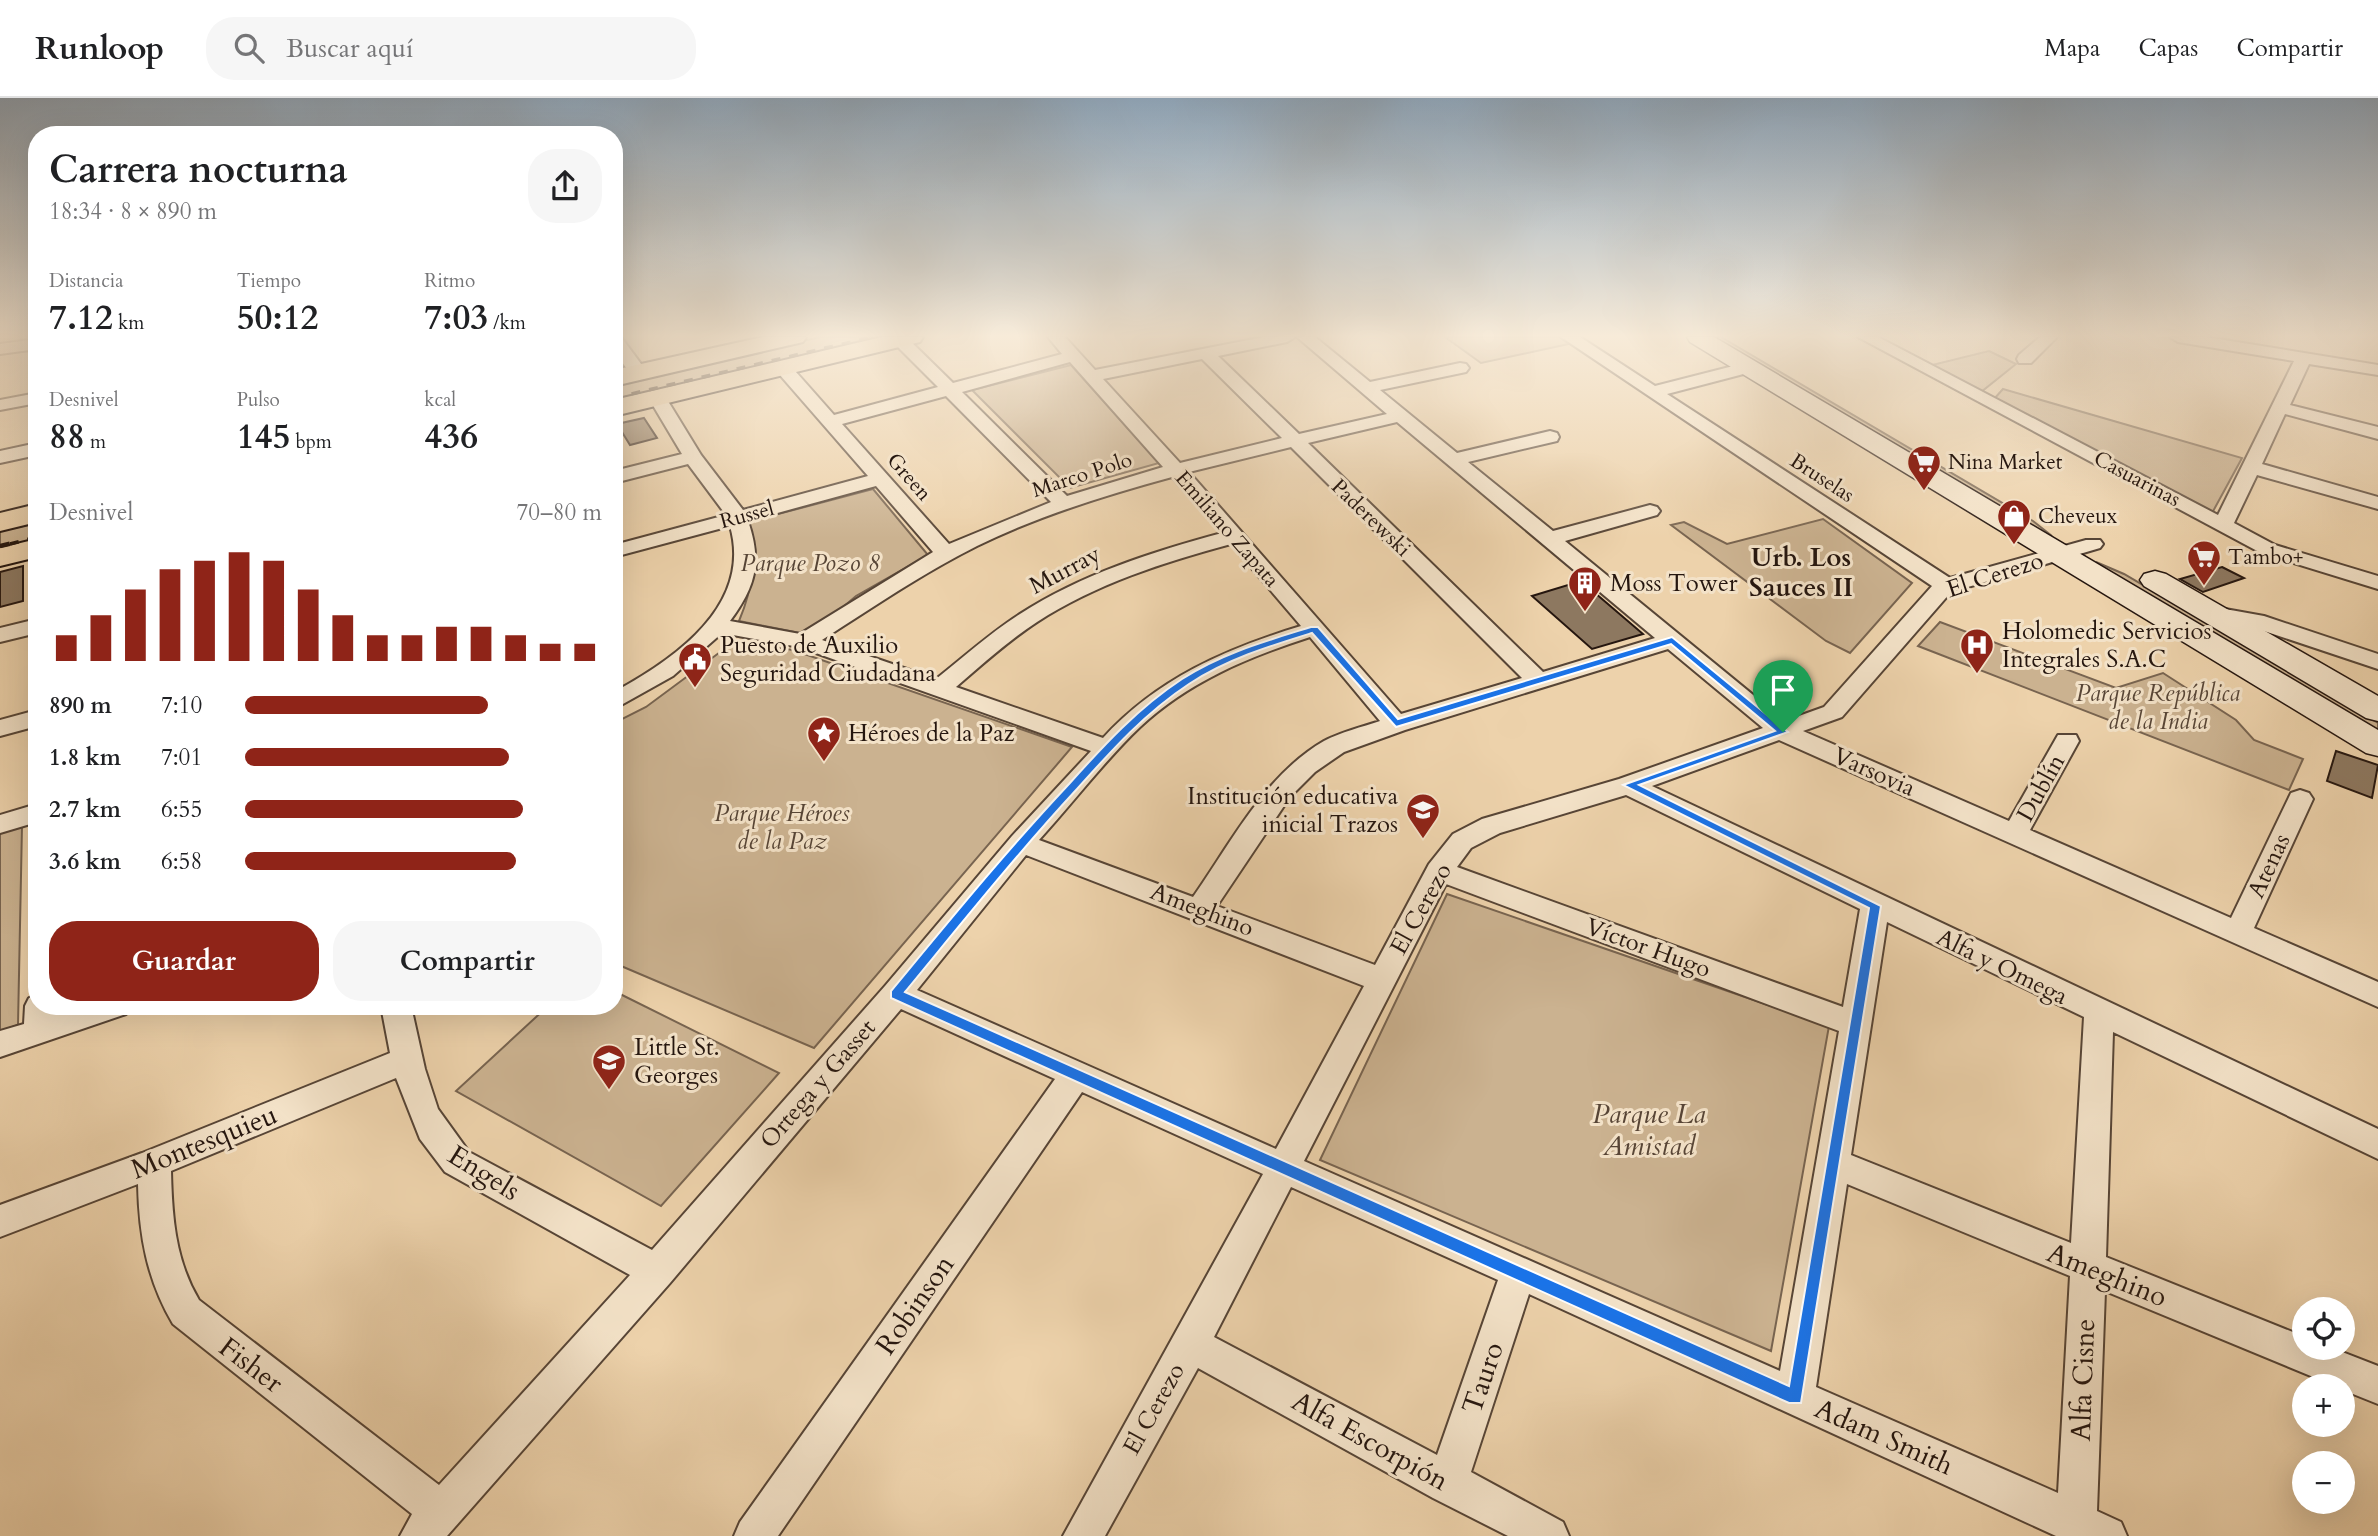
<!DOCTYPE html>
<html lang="es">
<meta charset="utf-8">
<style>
:root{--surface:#fff;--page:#f6f6f6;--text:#202124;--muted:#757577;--line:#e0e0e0;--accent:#8f2418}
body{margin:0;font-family:Cardo,serif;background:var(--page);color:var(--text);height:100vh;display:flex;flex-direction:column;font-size:26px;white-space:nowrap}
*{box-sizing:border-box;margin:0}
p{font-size:23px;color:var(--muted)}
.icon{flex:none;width:38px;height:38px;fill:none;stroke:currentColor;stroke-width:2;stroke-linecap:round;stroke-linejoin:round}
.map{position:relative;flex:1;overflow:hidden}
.side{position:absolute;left:28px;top:28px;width:595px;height:889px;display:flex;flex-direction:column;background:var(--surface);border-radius:28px;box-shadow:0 7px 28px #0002}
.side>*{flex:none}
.tools{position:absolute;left:2292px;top:1199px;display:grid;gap:14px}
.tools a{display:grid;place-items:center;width:63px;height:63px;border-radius:50%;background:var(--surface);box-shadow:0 7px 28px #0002;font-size:35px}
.pin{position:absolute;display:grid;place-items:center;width:60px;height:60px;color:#fff;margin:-72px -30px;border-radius:50% 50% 50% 0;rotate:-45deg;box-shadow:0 0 7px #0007}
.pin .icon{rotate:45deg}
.round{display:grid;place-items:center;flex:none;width:74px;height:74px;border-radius:28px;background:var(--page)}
.overview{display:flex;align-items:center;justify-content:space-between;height:119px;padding:0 21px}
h1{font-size:38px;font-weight:800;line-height:52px}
.stats{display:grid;grid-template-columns:repeat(3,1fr);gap:10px;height:119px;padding:7px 21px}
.stats div{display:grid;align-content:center}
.stats b{font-size:35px;font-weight:800}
.stats small{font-size:19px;font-weight:400}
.stats p{font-size:19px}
.chart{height:196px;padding:14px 21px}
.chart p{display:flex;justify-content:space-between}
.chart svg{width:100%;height:126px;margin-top:7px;stroke:var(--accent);stroke-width:6}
.cta{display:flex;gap:14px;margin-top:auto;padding:14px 21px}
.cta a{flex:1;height:80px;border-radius:28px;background:var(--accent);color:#fff;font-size:28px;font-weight:800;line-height:80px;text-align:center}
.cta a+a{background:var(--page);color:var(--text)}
ul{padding:0 21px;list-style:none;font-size:23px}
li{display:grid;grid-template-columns:112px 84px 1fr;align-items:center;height:52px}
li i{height:18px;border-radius:9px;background:var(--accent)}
header{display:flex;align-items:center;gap:42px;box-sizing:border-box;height:98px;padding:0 35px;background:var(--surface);border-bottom:2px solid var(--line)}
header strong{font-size:33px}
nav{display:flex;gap:38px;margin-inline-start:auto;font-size:24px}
.search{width:490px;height:63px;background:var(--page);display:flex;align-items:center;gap:18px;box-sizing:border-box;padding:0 24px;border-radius:28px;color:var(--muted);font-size:26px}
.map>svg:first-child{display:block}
.green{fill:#cbb290;stroke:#786450;stroke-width:2}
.building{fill:#8d7860;stroke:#25160f;stroke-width:2}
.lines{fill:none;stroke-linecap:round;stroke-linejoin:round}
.minor-casing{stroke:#574536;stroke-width:4}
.secondary-casing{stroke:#25160f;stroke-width:3}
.primary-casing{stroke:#25160f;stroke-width:4}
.minor{fill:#f3e2c8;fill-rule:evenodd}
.secondary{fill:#f3e2c8;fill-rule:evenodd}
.primary{fill:#edd2ab;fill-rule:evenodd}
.rail-far1{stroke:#25160f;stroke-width:3.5;stroke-dasharray:9 9;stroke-linecap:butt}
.rail{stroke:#25160f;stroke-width:4.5;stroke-dasharray:10 10;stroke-linecap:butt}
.route{fill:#1a73e8;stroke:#fff;stroke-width:2;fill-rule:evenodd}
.labels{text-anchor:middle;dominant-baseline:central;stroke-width:6;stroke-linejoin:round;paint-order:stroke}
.far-poi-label{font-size:21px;fill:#25160f;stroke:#f3e2c8;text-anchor:start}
.far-street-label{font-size:21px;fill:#25160f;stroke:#f3e2c8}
.park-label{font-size:24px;font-style:italic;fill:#574536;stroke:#f3e2c8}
.street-label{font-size:24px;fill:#25160f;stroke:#f3e2c8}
.poi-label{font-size:24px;fill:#25160f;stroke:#f3e2c8;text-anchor:start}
.neighbourhood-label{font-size:26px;font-weight:bold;fill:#25160f;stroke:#f3e2c8}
.near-park-label{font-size:28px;font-style:italic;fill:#574536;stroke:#f3e2c8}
.near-street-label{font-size:28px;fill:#25160f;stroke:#f3e2c8}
</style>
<header>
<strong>Runloop</strong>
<div class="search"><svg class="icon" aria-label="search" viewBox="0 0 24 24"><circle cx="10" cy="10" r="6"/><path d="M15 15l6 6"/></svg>Buscar aquí</div>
<nav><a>Mapa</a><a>Capas</a><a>Compartir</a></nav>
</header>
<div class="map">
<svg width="2378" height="1438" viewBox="0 0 2378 1438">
<rect width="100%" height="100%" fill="#edd2ab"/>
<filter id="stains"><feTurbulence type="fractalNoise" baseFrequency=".00286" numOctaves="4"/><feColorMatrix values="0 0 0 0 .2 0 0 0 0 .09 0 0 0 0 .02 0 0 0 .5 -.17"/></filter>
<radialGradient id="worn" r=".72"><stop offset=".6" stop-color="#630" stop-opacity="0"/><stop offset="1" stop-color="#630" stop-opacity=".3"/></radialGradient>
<path class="green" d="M 820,239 L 889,239 L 614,305 L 614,287 Z
M 1445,239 L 1563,239 L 1573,245 L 1481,265 Z
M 1710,239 L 1721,239 L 2033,423 L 2052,438 L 2025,426 Z
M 1989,253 L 2016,266 L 1981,294 L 1928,268 Z
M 1071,267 L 1159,365 L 1070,390 L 972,292 Z
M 2003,291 L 2242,360 L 2211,417 L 1994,301 Z
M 873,391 L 928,457 L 856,498 L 810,537 L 739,523 C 755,485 754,464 748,424 Z
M 1823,421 L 1912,485 L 1850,555 L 1826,543 L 1671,427 L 1684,424 L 1727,446 Z
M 37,425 L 37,443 L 0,452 L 0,433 Z
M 2096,464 L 2124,476 L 2378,625 L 2378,637 L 2102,471 Z
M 1940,524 L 2116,590 L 2163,575 L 2236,622 L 2254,642 L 2303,661 L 2289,692 L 1918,548 Z
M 735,543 L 793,552 L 1072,649 L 814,950 L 614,865 L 614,625 L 646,609 Z
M 22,728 L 18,927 L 0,933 L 0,735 Z
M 1447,796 L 1829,928 L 1771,1253 L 1320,1062 Z
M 614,893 L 779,975 L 661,1108 L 456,993 L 548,908 L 614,908 Z"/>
<path class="building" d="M 644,320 L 657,340 L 630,347 L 617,326 Z
M 23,468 L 23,503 L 0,509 L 0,474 Z
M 2222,469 L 2244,480 L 2203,494 L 2180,481 Z
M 1581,483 L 1643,536 L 1592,551 L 1532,498 Z
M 2336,653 L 2378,667 L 2372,700 L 2327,683 Z"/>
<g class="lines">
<g class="minor-casing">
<path id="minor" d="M 614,239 L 621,239 L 647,274 L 644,278 L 632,278 L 614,253 Z
M 892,239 L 906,239 L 953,285 L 1062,256 L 1048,239 L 1065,239 L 1095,272 L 1264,239 L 1295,239 L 1287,244 L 1218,258 L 1299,336 L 1387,316 L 1297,239 L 1315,239 L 1370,284 L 1460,265 L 1466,266 L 1469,270 L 1466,274 L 1380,292 L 1457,355 L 1550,333 L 1557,335 L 1559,339 L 1557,343 L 1468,364 L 1553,433 L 1650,407 L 1657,409 L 1660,413 L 1657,417 L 1565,443 L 1785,623 L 1824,609 L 1932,488 L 1561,239 L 1580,239 L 1655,288 L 1749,264 L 1755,265 L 1758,269 L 1755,273 L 1667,296 L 1950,480 L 2086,442 L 2100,442 L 2103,446 L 2100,450 L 1951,494 L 1842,619 L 1803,633 L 2009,723 L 2058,637 L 2076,637 L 2079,643 L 2030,732 L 2231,820 L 2291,695 L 2300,692 L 2309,695 L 2313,701 L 2254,830 L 2378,884 L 2378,909 L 1779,642 L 1652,688 L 2378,1031 L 2378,1061 L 2113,934 L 2106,1159 L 2305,1239 L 2305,1250 L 2332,1250 L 2378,1268 L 2378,1306 L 2343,1292 L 2343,1288 L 2335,1288 L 2105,1193 L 2097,1413 L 2121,1424 L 2127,1438 L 2056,1438 L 1529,1196 L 1471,1374 L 1563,1424 L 1569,1438 L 1508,1438 L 1433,1400 L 1198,1270 L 1105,1438 L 1063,1438 L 1263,1076 L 1082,994 L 778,1438 L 734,1438 L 740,1424 L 1055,981 L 901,911 L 670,1185 L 447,1438 L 400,1438 L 412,1416 L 173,1226 C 147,1182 139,1137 138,1086 L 0,1139 L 0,1107 L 142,1055 L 390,955 L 381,908 L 411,908 L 425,971 L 438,1011 L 469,1054 L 652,1152 L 885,888 L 1012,738 L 1091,653 L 799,549 L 722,535 L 673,578 L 614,611 L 614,594 C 675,561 753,507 730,428 L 614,459 L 614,447 L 726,417 L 688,366 L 614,385 L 614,373 L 682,356 L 648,299 L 651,295 L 663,295 L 701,357 L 743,412 L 868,378 L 773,269 L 776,265 L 788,265 L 834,317 L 938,289 L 893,244 ZM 1202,261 L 1282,340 L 1180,365 L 1103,281 ZM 1070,264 L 1163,369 L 1067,398 L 962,294 ZM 946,298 L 1051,404 L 949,446 L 842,326 ZM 1397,324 L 1655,540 L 1543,574 L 1308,345 ZM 1291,349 L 1522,580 L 1401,616 L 1189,374 ZM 1172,379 L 1222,435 C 1152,454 1082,476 1020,516 C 990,535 964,559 936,581 L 822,542 C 873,509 923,475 977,448 C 1038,418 1106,397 1172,379 ZM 876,388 L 933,454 L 800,536 L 730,523 C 756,488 762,464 748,423 ZM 1231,446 L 1301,528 C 1225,551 1157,581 1103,640 L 956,589 C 983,566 1008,543 1037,524 C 1096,486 1164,464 1231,446 ZM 1310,539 L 1380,623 C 1362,629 1341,634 1324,643 C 1265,677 1231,745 1193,799 L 1039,742 C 1073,705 1104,663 1140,629 C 1188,584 1248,559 1310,539 ZM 1668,551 L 1763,630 L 1619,681 L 1482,721 L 1453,736 L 1429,766 L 1375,867 L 1217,808 L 1290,699 L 1315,674 L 1344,654 L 1405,632 ZM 1626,697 L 1860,811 L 1843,909 L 1457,769 L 1471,750 L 1500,735 ZM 1026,757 L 1364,888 L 1276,1051 L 917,892 ZM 1446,786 L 1839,933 L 1780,1273 L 1304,1063 ZM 1887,824 L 2084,919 L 2071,1145 L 1851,1057 ZM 396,980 L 420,1041 L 445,1074 L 630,1177 L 439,1387 L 199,1202 C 175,1162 172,1118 171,1073 ZM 1847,1086 L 2070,1178 L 2058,1395 L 1816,1289 ZM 1291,1089 L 1498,1182 L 1437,1357 L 1214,1239 Z
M 1858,239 L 1878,239 L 2218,417 L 2294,263 L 2178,244 L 2170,239 L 2206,239 L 2378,267 L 2378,277 L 2309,266 L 2290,307 L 2378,329 L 2378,341 L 2285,316 L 2262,366 L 2378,399 L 2378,411 L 2257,377 L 2234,425 L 2275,447 L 2378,478 L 2378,491 L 2261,455 Z
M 2040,239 L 2057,239 L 2031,265 L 2019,265 L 2017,261 L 2019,257 Z
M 37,241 L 37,251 L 0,256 L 0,246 Z
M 37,295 L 37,305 L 0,312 L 0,302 Z
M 37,345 L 37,357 L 0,365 L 0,353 Z
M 2214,509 L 2264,518 L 2378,556 L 2378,571 L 2252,529 L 2206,521 L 2203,516 L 2206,511 Z
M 37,521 L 37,535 L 0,544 L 0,530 Z
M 37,612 L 37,628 L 0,638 L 0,622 Z
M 37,706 L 37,724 L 0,735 L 0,717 Z
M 37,897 L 37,908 L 55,908 L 55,916 L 77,908 L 130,908 L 126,916 L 0,959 L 0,933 L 24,926 L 25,908 L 29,900 Z"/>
</g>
<g class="secondary-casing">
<path id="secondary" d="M 1687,239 L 1714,239 L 2378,632 L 2378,658 L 2366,655 L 1690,244 Z
M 2155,473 L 2166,476 L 2378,598 L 2378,623 L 2366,620 L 2144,488 L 2140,482 L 2144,476 Z"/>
</g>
<g class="primary-casing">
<path id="primary" d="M 763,239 L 806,239 L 803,244 L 614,288 L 614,272 Z
M 882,239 L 923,239 L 920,244 L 614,318 L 614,302 Z
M 37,406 L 37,424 L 0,433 L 0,415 Z
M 37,441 L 37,459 L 0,468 L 0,450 Z"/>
</g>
<use href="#minor" class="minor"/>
<use href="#secondary" class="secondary"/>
<use href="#primary" class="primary"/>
<path class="rail-far1" d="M 614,300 L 872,239
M 10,446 L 37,439"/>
<path class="rail" d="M 0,448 L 17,444"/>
</g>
<linearGradient id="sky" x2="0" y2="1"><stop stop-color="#8fa6ba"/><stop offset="0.54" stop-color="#f7ebd9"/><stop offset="1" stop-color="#f7ebd9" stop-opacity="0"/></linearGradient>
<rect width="2378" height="440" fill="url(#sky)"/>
<path class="route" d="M 1311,529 L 1318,529 L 1398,621 L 1672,539 L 1788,634 L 1639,687 L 1881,808 L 1801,1305 L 1789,1305 L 891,900 L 891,893 C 949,823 1007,752 1069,686 C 1104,647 1138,610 1182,581 C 1222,555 1266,543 1311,529 ZM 1312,535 L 1396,629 L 1671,546 L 1775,633 L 1623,687 L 1869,810 L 1789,1288 L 905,894 C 961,826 1017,756 1077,691 C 1112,652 1145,615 1189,586 C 1227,561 1270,548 1312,535 Z"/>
<defs>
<g id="supermarket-pin" transform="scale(1.75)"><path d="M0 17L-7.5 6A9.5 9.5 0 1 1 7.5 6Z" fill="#8f2418" stroke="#f3e2c8"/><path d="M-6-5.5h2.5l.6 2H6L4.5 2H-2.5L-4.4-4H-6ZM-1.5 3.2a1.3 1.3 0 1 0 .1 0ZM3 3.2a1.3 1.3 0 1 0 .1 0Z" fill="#fff"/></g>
<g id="shop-pin" transform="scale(1.75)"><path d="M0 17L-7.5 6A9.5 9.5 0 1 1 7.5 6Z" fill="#8f2418" stroke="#f3e2c8"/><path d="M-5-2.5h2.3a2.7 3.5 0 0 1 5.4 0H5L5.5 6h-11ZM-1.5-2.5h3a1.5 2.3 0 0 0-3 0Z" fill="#fff"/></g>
<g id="building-pin" transform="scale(1.75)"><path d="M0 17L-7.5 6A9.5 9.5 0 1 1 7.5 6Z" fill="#8f2418" stroke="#f3e2c8"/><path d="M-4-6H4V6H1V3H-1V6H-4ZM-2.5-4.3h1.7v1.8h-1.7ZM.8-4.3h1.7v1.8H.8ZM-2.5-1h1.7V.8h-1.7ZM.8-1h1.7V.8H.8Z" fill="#fff"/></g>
<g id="hospital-pin" transform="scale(1.75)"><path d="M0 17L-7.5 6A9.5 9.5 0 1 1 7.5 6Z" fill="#8f2418" stroke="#f3e2c8"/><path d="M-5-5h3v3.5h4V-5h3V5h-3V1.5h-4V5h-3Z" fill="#fff"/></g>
<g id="civic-pin" transform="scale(1.75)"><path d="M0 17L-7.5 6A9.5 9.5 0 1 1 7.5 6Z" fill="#8f2418" stroke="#f3e2c8"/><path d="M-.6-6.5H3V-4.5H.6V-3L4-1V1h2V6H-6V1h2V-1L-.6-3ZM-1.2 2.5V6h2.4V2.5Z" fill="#fff"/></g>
<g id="sight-pin" transform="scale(1.75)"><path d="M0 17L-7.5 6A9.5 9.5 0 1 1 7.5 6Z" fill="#8f2418" stroke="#f3e2c8"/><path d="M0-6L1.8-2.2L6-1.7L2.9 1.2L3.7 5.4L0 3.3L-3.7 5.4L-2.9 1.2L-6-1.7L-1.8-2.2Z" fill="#fff"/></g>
<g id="school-pin" transform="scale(1.75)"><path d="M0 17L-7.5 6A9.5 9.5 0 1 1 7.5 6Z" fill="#8f2418" stroke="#f3e2c8"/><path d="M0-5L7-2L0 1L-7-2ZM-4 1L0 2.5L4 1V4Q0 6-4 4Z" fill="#fff"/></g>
</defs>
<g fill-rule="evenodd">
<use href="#supermarket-pin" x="1924" y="364"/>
<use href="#shop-pin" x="2014" y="418"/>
<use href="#supermarket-pin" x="2204" y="459"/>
<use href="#building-pin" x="1585" y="485"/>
<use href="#hospital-pin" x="1977" y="547"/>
<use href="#civic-pin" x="695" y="561"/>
<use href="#sight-pin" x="824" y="635"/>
<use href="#school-pin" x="1423" y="712"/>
<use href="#school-pin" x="609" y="963"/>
</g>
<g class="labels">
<g class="far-poi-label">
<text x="1948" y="364">Nina Market</text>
<text x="2038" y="418">Cheveux</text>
<text x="2228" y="459">Tambo+</text>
</g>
<g class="far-street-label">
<text transform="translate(1082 377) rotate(-18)">Marco Polo</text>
<text transform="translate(909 379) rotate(49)">Green</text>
<text transform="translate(1822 380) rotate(33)">Bruselas</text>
<text transform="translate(2137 381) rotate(28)">Casuarinas</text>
<text transform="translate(747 417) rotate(-15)">Russel</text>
<text transform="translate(1371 420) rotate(44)">Paderewski</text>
<text transform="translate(1227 431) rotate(49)">Emiliano Zapata</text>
</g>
<g class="park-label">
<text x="810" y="465">Parque Pozo 8</text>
<text x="2158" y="595">Parque República<tspan x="2158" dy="28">de la India</tspan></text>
<text x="782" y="715">Parque Héroes<tspan x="782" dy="28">de la Paz</tspan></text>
</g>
<g class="street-label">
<text transform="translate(1065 472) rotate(-28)">Murray</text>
<text transform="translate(1995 477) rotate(-18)">El Cerezo</text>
<text transform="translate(1874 674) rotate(24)">Varsovia</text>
<text transform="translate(2041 690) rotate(-61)">Dublín</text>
<text transform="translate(2269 768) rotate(-65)">Atenas</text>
<text transform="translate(1421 811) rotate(-61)">El Cerezo</text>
<text transform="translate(1202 812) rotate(21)">Ameghino</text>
<text transform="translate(1648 850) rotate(20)">Víctor Hugo</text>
<text transform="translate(2002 869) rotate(26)">Alfa y Omega</text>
<text transform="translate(818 986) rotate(-49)">Ortega y Gasset</text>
<text transform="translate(1154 1311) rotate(-61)">El Cerezo</text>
</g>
<g class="poi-label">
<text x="1610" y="485">Moss Tower</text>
<text x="2002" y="533">Holomedic Servicios<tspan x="2002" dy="28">Integrales S.A.C</tspan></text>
<text x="720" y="547">Puesto de Auxilio<tspan x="720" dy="28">Seguridad Ciudadana</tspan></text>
<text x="848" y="635">Héroes de la Paz</text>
<text x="1398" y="698" text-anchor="end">Institución educativa<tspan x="1398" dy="28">inicial Trazos</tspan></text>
<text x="634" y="949">Little St.<tspan x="634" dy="28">Georges</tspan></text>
</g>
<g class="neighbourhood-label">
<text x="1801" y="459">Urb. Los<tspan x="1801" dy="30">Sauces II</tspan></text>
</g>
<g class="near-park-label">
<text x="1649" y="1016">Parque La<tspan x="1649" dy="32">Amistad</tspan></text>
</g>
<g class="near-street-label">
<text transform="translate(204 1044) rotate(-22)">Montesquieu</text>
<text transform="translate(484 1075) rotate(32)">Engels</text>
<text transform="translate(2107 1177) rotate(22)">Ameghino</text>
<text transform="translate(915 1207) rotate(-55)">Robinson</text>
<text transform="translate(251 1267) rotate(37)">Fisher</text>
<text transform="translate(1483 1280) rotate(-71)">Tauro</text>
<text transform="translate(2083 1282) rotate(-88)">Alfa Cisne</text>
<text transform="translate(1884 1339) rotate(24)">Adam Smith</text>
<text transform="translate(1370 1343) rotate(29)">Alfa Escorpión</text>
</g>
</g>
<rect width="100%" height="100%" filter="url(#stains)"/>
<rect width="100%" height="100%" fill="url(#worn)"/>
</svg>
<div class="tools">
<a><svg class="icon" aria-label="locate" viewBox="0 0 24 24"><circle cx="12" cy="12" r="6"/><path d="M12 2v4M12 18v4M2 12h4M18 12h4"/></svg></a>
<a>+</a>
<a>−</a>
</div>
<div class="pin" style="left:1783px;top:634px;background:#1e9e55"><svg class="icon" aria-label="arrive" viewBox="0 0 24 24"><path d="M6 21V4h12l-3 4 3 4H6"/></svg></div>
<section class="side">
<div class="overview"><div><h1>Carrera nocturna</h1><p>18:34 · 8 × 890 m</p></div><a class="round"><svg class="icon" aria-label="share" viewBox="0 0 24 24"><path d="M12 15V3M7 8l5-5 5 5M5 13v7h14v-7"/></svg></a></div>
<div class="stats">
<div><p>Distancia</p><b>7.12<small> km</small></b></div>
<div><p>Tiempo</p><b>50:12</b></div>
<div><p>Ritmo</p><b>7:03<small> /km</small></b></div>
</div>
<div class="stats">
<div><p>Desnivel</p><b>88<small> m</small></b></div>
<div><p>Pulso</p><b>145<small> bpm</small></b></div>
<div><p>kcal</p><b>436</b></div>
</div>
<div class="chart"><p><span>Desnivel</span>70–80 m</p>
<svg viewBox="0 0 160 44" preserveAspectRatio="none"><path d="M5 44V35M15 44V28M25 44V19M35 44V12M45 44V9M55 44V6M65 44V9M75 44V19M85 44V28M95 44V35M105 44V35M115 44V32M125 44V32M135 44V35M145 44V38M155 44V38"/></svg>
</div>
<ul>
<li><b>890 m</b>7:10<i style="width:68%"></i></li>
<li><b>1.8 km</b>7:01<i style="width:74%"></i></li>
<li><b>2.7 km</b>6:55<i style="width:78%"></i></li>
<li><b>3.6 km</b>6:58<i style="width:76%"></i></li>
</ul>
<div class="cta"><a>Guardar</a><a>Compartir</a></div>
</section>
</div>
